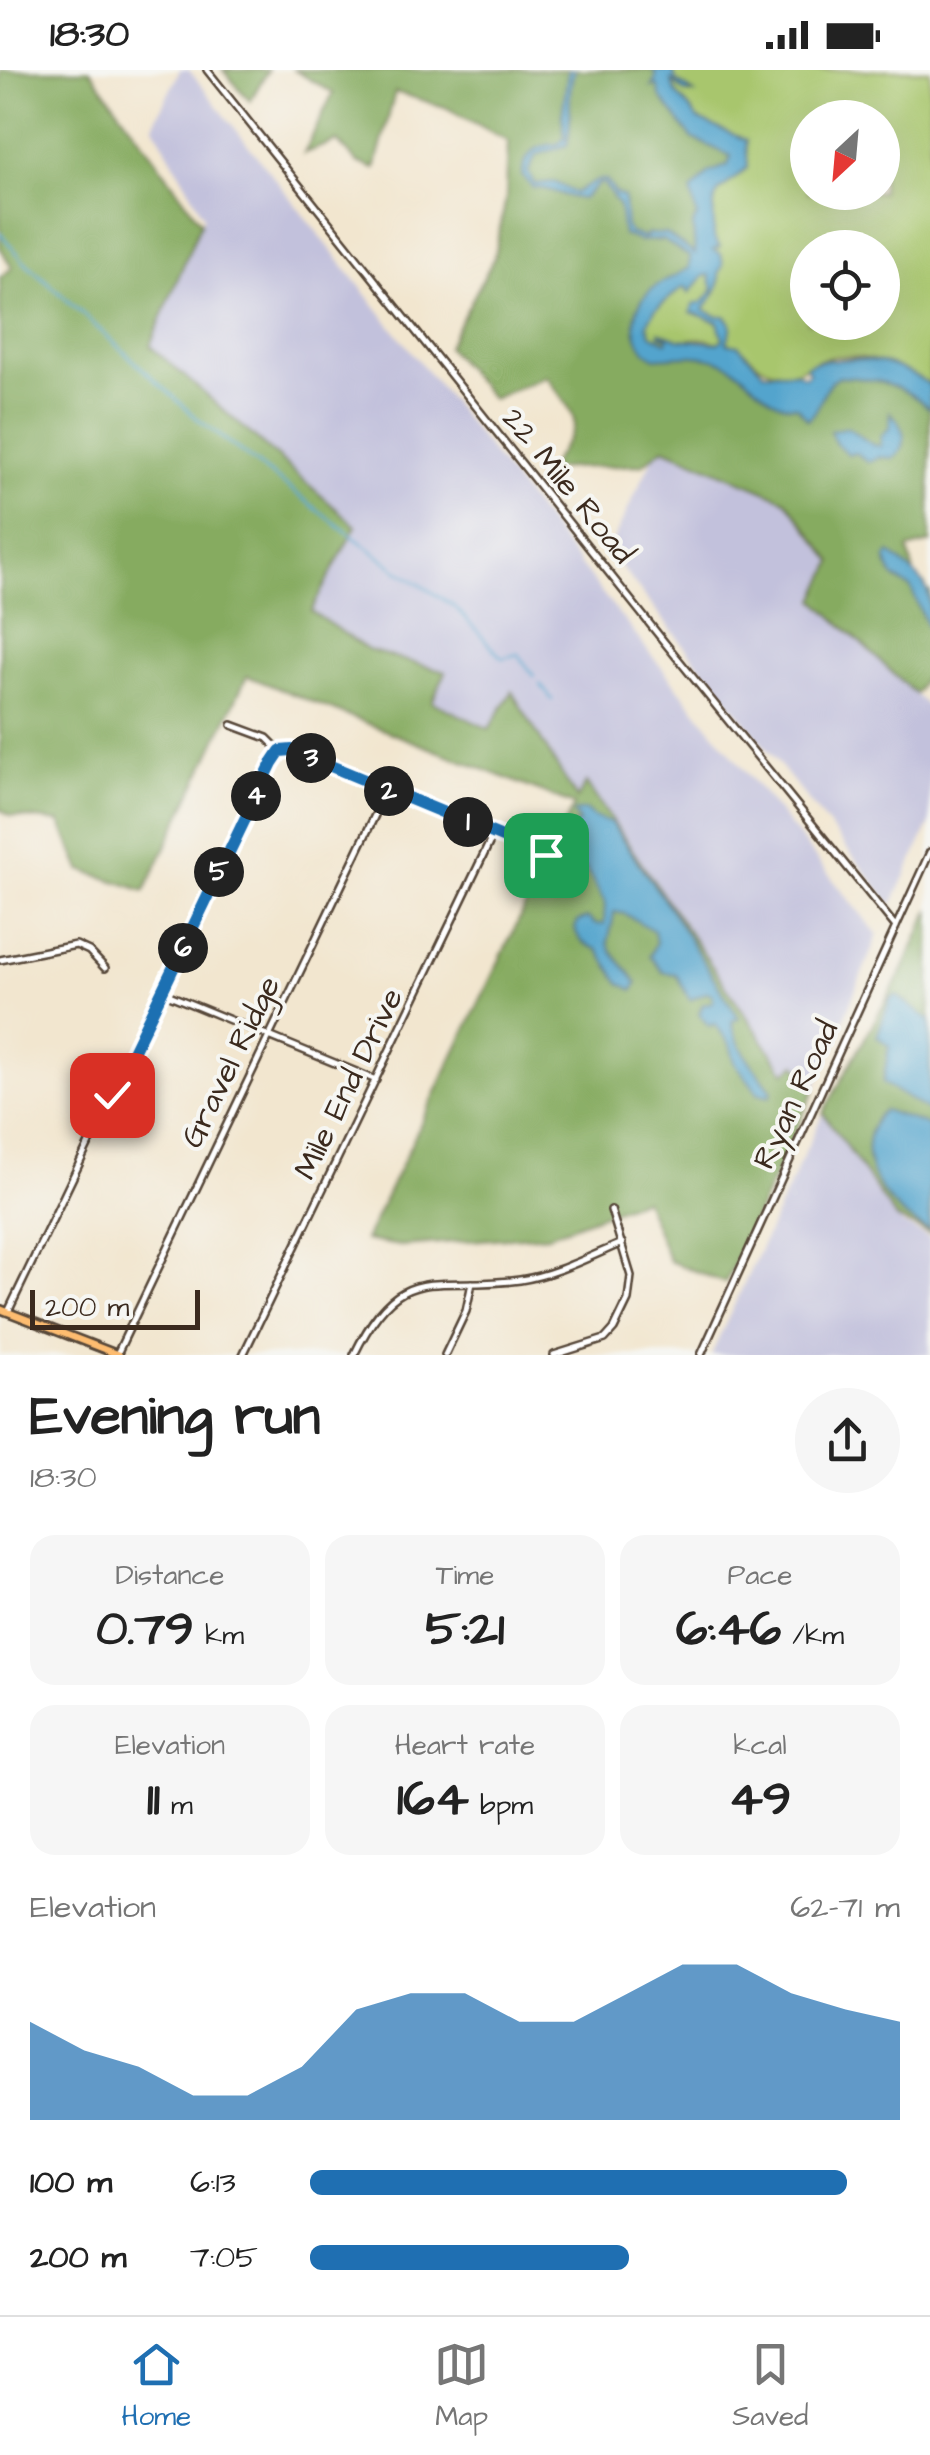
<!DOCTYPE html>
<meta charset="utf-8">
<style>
:root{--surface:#fff;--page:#f6f6f6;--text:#222;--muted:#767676;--line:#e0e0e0;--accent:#1f6fb2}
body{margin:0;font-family:"Architects Daughter",sans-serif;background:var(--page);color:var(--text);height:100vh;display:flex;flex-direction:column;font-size:38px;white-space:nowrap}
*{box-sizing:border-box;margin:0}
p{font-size:32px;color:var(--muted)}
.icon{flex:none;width:55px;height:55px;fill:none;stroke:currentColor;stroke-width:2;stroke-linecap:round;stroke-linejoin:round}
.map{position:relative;height:1285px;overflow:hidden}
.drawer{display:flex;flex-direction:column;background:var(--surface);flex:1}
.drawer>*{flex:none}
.needle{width:65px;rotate:206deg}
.buttons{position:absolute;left:790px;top:30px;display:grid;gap:20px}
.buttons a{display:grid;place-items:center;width:110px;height:110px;border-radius:50%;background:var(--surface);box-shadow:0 10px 40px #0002;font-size:50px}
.scale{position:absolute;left:30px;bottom:25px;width:170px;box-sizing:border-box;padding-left:10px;border:5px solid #3b2a1e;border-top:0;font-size:28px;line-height:35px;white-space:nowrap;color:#3b2a1e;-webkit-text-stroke:8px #f6f6f2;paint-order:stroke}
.pin{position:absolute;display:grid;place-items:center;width:85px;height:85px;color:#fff;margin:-42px;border-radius:20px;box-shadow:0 5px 15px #0006}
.km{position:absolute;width:50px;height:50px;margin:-25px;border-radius:50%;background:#222;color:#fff;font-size:28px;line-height:50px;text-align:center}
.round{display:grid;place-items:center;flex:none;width:105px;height:105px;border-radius:52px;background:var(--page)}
.headline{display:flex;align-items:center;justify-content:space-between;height:170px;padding:0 30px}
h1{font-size:55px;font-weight:700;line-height:75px}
.stats{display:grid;grid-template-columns:repeat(3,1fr);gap:15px;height:170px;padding:10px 30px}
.stats div{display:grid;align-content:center;border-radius:25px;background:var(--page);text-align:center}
.stats b{font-size:50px;font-weight:700}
.stats small{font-size:28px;font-weight:400}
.stats p{font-size:28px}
.chart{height:280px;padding:20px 30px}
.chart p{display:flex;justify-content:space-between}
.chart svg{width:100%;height:180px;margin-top:10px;fill:var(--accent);opacity:.7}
ul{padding:0 30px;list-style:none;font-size:32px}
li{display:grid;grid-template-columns:160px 120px 1fr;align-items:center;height:75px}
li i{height:25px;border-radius:12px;background:var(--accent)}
.status{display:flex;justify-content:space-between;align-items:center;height:70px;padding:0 50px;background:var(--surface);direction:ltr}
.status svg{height:28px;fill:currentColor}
.dock{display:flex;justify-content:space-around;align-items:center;height:140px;border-top:2px solid var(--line);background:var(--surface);font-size:28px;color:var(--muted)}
.dock a{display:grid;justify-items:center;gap:5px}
.dock .on{color:var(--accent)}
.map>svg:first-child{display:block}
.industrial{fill:#c2c1dc}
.green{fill:#a8c66d;stroke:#727846;stroke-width:2.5;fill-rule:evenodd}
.forest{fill:#86ab60;stroke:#606a3f;stroke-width:2.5}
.water{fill:#53a4cd;stroke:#476776;stroke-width:2.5;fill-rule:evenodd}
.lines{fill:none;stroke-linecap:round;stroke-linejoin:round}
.stream{stroke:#53a4cd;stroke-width:2.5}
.minor-casing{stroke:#564639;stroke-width:10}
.major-casing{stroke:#564639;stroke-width:11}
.minor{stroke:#fff;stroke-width:5}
.major{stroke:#fdbc70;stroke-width:6}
.route-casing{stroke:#fff;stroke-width:20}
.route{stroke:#1f6fb2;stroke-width:12}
.labels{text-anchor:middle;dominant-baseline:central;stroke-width:8;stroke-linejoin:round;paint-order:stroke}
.street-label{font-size:32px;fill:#3b2a1e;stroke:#f6f6f2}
</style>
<div class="status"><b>18:30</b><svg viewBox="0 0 49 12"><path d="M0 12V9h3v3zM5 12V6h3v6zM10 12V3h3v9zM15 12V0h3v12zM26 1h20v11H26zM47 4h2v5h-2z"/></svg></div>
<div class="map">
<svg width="930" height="1285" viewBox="0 0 930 1285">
<rect width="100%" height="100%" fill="#f6f6f2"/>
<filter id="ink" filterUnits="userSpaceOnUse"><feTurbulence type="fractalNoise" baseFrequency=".01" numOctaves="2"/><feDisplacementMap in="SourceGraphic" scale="20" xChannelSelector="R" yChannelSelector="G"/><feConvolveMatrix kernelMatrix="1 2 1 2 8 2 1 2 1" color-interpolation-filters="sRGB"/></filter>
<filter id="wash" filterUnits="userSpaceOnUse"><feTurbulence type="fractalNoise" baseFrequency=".0048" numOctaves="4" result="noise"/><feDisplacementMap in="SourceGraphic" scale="40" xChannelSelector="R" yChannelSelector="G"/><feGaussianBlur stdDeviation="2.25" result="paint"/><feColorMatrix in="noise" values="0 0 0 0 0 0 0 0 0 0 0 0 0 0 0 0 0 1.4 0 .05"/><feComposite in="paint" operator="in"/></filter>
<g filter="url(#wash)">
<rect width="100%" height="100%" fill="#f2e6cf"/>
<path class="industrial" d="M 180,0 L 189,0 L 649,582 L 878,865 L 814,1021 L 797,995 L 785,1003 L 586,714 L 575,736 L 413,671 L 446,602 L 368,580 L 311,540 L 150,275 L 204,146 L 153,55 Z
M 659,375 L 786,430 L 833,492 L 815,530 L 930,639 L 930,753 L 892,835 L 608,481 Z
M 823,1043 L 903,1154 L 930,1168 L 930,1285 L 711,1285 Z"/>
<path class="green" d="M 537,0 L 930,0 L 930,314 C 900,297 853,277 817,291 C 803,297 797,304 781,302 C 757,299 752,285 735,275 L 726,278 C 694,255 673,283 649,270 ZM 808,48 L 882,48 L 882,122 L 808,122 ZM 808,178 L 882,178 L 882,252 L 808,252 Z"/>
<path class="forest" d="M 0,0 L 90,0 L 201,152 L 150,276 L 356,456 L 311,541 L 368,580 L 446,602 L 432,632 L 489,659 L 512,622 L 577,729 L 586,713 L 785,1002 L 797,994 L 814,1021 L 725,1213 L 669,1191 L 644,1129 L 548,1165 L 400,1176 L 365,1170 L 574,735 L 247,606 L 145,821 L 81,800 L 60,752 L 11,746 L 0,739 L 0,207 L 12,198 L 0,177 Z
M 223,0 L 268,0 L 250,31 Z
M 294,0 L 667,0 L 663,14 L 699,58 L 744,90 L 712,111 L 703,198 L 649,243 L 645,260 L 657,274 L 726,278 L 777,311 L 861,299 L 930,330 L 930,473 L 908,479 L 917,515 L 930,522 L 930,598 L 915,624 L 815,530 L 833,492 L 786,430 L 664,378 L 642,395 L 548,399 C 583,347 583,357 546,306 L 492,329 L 447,277 L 494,188 L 506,128 L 508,71 L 445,37 L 395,22 L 375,99 L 357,92 L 337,71 L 304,83 L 333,23 Z
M 930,839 L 930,1164 L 896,1148 L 823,1043 L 903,900 Z"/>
<path class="water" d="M 568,0 L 575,0 C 565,24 574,50 567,75 L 536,85 L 528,102 L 534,114 L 554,112 L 575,123 L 599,110 L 606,110 L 616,124 L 624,127 L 626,156 L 630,163 L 645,168 L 648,164 L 666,164 L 695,184 L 693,154 L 697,146 L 691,121 L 709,103 L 728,95 L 731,86 L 692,68 L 660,26 L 657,15 L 652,17 L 656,7 L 653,0 L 673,0 L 676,11 L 694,23 L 685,23 L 672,11 C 674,28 690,35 697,49 L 746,70 L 748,97 C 722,124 711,112 714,155 C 714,166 712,168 720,177 L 713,180 L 721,184 L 723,195 L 719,203 C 722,220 711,227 704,240 L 717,246 L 725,246 C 737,257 729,260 727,273 L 738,275 L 764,302 L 796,302 L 805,306 L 809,303 L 806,296 C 816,290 826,290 837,290 C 874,287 899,294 930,315 L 930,339 C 904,315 874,307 838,307 C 820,315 823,339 808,349 L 796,336 C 767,338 751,304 725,293 C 703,283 679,286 655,288 C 625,270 630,229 661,213 C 671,207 680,204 689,198 L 690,187 L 663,170 L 640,171 L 623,165 L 619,136 L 604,114 L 600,113 L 583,129 C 560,127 556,118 533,118 L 522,106 C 525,83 535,75 558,74 L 565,67 L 562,46 ZM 709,205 L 713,220 L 703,232 L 693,235 L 691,242 L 718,252 L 723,269 L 718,273 L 678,269 L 660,262 L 660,265 L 668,268 L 667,272 L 651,264 L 647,254 L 655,240 L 682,218 L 686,217 L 689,223 L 704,206 Z
M 890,342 C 905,356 911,376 893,388 L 879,387 L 868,392 L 856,383 L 848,384 L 836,374 L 830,361 L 847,357 L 873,375 L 881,376 L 881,366 L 890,357 Z
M 890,483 C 930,518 930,507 930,564 L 911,518 C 896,509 890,508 886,488 Z
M 585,740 L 593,747 L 611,753 L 669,837 L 739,948 L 732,951 C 736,978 756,999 772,1021 L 770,1026 L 758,1023 L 735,993 L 730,974 L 715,954 L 709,956 L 699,944 L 703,934 L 713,932 L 713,925 L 707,922 L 690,930 L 676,904 L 663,902 L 650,886 L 656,872 L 654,861 L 625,844 L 614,842 C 614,849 608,869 608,873 C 611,886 630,900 637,913 L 633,920 L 620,913 L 598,880 C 586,874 579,874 575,858 L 578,851 L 588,848 L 595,854 L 604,854 L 605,833 L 585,798 L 561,800 L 555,795 L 571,795 L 577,790 L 571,759 L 579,752 L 573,742 Z
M 896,925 L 930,951 L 930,1042 L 883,1013 L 889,976 L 877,966 L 890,929 Z
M 884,1040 L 930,1056 L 930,1161 C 894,1144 856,1102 871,1059 C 875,1050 876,1046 884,1040 Z"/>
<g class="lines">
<path class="stream" d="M 0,163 L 23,190 L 199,350 L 400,502 L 454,536 L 502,588 L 518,584 L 534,606
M 540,614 L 552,630"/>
</g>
</g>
<g filter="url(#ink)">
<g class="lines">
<g class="minor-casing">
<path id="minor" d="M 207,0 L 665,573 L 896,857
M 232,655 L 267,668 L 280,681 L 292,680 L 553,787
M 0,890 L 76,875 L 89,881 L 105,898
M 162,922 L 376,1010
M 8,1242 L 272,693 L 280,681
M 117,1284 L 387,720
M 243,1285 L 494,763
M 354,1285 C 401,1188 433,1222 520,1210 C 555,1205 589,1187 622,1173
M 445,1285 L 466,1241 L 472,1213
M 554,1285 L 605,1269 L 614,1259 L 628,1230 L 631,1206 L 611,1140
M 701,1285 L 930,782"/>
</g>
<g class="major-casing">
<path id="major" d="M 0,1239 L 119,1285"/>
</g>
<use href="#minor" class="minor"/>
<use href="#major" class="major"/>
</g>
</g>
<g class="lines" filter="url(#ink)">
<g class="route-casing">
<path id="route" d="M 112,1025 L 272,693 L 280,681 L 292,680 L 546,785"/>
</g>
<use href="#route" class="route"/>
</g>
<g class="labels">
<g class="street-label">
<text transform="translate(568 416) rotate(51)">22 Mile Road</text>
<text transform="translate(231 992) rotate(-64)">Gravel Ridge</text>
<text transform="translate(349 1014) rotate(-64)">Mile End Drive</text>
<text transform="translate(796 1025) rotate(-65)">Ryan Road</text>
</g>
</g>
</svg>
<div class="buttons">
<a><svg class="needle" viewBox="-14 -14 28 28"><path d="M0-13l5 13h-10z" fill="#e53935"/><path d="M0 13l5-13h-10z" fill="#767676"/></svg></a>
<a><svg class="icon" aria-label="locate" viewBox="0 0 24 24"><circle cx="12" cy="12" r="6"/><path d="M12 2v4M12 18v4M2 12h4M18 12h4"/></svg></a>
</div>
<div class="scale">200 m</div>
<div class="pin" style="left:546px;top:785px;background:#1e9e55"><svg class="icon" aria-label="arrive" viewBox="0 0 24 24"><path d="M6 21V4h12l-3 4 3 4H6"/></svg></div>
<div class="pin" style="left:112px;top:1025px;background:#d93025"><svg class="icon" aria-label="check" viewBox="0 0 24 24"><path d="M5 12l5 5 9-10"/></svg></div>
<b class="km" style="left:468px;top:752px">1</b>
<b class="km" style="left:389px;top:721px">2</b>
<b class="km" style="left:311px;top:688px">3</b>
<b class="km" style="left:256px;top:726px">4</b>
<b class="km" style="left:219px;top:802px">5</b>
<b class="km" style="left:183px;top:878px">6</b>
</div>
<section class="drawer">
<div class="headline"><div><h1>Evening run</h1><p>18:30</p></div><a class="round"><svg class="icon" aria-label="share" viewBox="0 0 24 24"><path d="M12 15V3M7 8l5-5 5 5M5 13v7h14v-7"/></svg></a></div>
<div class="stats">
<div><p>Distance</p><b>0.79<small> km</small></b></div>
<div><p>Time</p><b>5:21</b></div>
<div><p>Pace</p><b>6:46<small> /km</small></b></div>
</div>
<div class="stats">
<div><p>Elevation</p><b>11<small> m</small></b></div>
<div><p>Heart rate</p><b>164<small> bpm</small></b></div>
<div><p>kcal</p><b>49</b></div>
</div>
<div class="chart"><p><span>Elevation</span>62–71 m</p>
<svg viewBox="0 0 160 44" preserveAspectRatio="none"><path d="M0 44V20L10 27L20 31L30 38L40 38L50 31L60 17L70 13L80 13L90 20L100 20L110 13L120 6L130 6L140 13L150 17L160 20V44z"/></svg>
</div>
<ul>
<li><b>100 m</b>6:13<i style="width:91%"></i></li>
<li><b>200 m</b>7:05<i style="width:54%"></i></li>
</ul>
</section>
<nav class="dock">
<a class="on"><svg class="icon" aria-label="home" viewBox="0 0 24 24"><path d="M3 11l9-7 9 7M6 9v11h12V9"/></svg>Home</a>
<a><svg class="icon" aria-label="map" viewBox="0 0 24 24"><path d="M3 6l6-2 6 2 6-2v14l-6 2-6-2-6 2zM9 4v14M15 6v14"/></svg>Map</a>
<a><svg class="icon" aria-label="saved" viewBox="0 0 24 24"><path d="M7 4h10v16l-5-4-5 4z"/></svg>Saved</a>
</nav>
